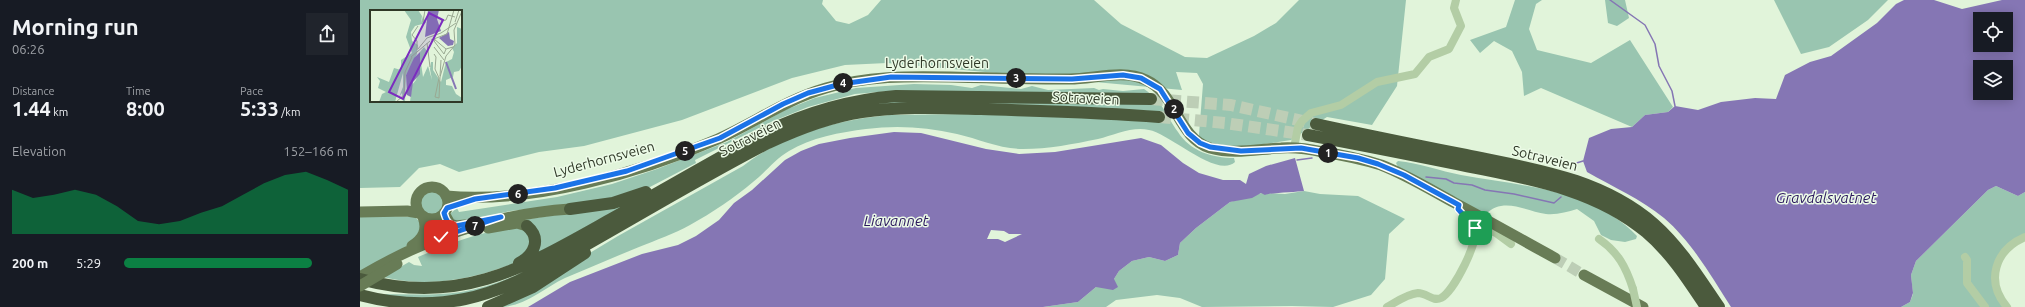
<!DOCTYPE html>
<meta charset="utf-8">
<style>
:root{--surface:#171b24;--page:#20242c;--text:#f1f3f6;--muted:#9ea1a6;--accent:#0b8043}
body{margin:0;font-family:Ubuntu,sans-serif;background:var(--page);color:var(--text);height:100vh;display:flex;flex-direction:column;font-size:15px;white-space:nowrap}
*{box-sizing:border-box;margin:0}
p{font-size:13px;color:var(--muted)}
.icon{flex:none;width:22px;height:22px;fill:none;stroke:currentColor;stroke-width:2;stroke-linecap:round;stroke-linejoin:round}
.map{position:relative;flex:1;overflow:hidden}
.panel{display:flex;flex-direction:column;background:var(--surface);width:360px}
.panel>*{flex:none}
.fabs{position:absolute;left:1613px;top:12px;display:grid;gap:8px}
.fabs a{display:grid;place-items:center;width:40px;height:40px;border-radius:0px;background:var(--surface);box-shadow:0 2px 10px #0003;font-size:20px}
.pin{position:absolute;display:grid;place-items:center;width:34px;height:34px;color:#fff;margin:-17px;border-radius:8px;box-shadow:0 2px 6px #0006}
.km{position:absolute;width:20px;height:20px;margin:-10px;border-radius:50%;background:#222;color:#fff;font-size:11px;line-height:20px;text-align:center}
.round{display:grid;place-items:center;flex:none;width:42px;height:42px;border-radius:0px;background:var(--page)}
.summary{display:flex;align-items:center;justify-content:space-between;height:68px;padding:0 12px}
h1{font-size:22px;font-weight:700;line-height:30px}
.metrics{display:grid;grid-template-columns:repeat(3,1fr);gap:6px;height:68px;padding:4px 12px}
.metrics div{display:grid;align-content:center}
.metrics b{font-size:20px;font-weight:700}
.metrics small{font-size:11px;font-weight:400}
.metrics p{font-size:11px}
.chart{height:112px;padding:8px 12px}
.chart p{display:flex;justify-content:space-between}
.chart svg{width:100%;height:72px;margin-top:4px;fill:var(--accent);opacity:.7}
ul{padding:0 12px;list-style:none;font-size:13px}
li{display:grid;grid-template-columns:64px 48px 1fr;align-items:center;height:30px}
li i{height:10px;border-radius:5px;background:var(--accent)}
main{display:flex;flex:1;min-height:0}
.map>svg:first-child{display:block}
.green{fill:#99c5b0;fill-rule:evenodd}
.water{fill:#8576b4;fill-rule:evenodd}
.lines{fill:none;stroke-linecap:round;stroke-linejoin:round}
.stream{stroke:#8576b4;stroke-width:1.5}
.major-tunnel{stroke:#bdceb6;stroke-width:11;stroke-dasharray:11 5.5;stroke-linecap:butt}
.highway-tunnel{stroke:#bdceb6;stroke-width:12;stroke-dasharray:12 6;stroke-linecap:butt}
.minor{stroke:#b3cda5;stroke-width:8}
.major{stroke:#687c56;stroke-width:11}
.highway{stroke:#4b5a3d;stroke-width:12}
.minor-bridge{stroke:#b3cda5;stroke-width:8}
.major-bridge{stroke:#687c56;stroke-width:11}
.route-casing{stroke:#fff;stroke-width:8}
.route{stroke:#1a73e8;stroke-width:5}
.labels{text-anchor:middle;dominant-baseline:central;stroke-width:3;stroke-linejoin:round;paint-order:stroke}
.street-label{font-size:14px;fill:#2f3827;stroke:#ecfbe7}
.water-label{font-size:15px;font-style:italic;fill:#2b185e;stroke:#ecfbe7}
.inset-river{fill:none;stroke:#8576b4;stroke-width:2}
.inset-road{fill:none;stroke:#9aa992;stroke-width:1}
.view{fill:#7b2cbf;fill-opacity:0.15;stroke:#7b2cbf;stroke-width:2}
.inset-edge{fill:none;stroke:#2f3827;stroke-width:2}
</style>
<main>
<section class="panel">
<div class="summary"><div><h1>Morning run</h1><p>06:26</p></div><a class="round"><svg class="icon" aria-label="share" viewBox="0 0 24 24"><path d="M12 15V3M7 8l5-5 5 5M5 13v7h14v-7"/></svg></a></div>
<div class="metrics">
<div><p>Distance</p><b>1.44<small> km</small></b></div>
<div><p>Time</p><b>8:00</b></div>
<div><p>Pace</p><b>5:33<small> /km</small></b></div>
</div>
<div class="chart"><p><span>Elevation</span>152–166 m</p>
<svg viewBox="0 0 160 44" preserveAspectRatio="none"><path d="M0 44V17L10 22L20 20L30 17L40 20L50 27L60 36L70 38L80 36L90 31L100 27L110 20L120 13L130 8L140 6L150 11L160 17V44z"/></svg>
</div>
<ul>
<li><b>200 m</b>5:29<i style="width:84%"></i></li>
</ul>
</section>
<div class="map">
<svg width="1665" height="307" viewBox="0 0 1665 307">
<rect width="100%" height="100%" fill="#e1f4da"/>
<path class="green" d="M 0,0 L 463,0 L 462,4 L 476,21 L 489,24 L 508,15 L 521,0 L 734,0 L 761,24 L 825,57 L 847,58 L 894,36 L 916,23 L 939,0 L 1046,0 L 1037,86 L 1012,125 L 967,117 L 931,140 L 891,146 L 838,147 L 843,84 L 837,73 L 816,72 L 822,90 L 527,63 L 485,65 L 432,78 L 322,120 L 224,146 L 179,152 L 99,172 L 80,164 L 59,168 L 40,187 L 0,188 ZM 11,11 L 101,11 L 101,101 L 11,101 Z
M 1155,0 L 1182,0 L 1176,4 L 1169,29 L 1177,50 L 1231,63 L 1270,40 L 1313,107 L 1308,112 L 1285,115 L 1272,127 L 1181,88 L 1164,96 L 1162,72 L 1152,51 L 1134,41 L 1120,53 L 1110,40 L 1146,27 Z
M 1245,0 L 1265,0 L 1269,18 L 1257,26 L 1248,23 Z
M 1414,0 L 1528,0 L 1508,20 L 1469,47 L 1441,54 Z
M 554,84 L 591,85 L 612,88 L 621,85 L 661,89 L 672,86 L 688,90 L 734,88 L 739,90 L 743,89 L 763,91 L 784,89 C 804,103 805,114 818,132 C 830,151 852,158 874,158 L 875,162 C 857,179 809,133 789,130 C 773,126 754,135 738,139 C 714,144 688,149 663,149 C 640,149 619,139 597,134 C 566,127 537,125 506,129 C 481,132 450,138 429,151 C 415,159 406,172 393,182 C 374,198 352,213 330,225 C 314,234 296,240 279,247 C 254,257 230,268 205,278 C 184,288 164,307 140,307 L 258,236 L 383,166 C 424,134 478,120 529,115 L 795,112 L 459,114 L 540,100 L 786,104 L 531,91 L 495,94 L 448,107 L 411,122 L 335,160 L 336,163 L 288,188 L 252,200 L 150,211 L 100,223 L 96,223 L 90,216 L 91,213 L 97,208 L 99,212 L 197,197 L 252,184 L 297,169 L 367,142 L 425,110 L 455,98 L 496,88 Z
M 1038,161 C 1059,163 1080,171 1101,175 C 1162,186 1232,189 1277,236 L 1276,239 L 1265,242 L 1251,240 L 1241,235 L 1234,221 L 1217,209 C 1207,212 1197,215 1186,214 C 1165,211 1143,196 1125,215 L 1038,167 L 1036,163 Z
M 1636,186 L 1658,196 L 1665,192 L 1665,234 C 1647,242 1631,257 1633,279 C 1633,287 1642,299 1646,307 L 1541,307 L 1550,302 L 1553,294 L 1551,275 L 1556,261 L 1628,190 Z
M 944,191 L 960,194 L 998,196 L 1045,219 L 1029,234 L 1025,279 L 1011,295 L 973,307 L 932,306 L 842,307 L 820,298 L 797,295 L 756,300 L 746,307 L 683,307 L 718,302 L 736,287 L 754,279 L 759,271 L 772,261 L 789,257 L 805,261 L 818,255 L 820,243 L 836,228 L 870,202 L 902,193 L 925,194 Z
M59 203a12 12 0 1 1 24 0a12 12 0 1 1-24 0Z
M 266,205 L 177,254 L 160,220 Z
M 30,216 L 55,217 L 60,222 L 61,232 L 51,244 L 0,272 L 0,217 Z
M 157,227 L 167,231 L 172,245 C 168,249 164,255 160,259 C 153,265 141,268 132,271 C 96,282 60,286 23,277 L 49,262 L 54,265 L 62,266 L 58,257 C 90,243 122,231 157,227 Z
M 190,261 C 145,281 102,302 52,299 C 40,298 29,295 18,294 C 45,294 73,296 101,292 C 132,287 161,273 190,261 Z"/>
<path class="water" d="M 1544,0 L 1574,0 L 1602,9 L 1642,0 L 1665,0 L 1665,192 L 1658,196 L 1636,186 L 1628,190 L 1556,261 L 1551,275 L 1553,293 L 1550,302 L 1541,307 L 1371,307 C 1351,276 1332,242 1304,218 C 1281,199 1253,187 1227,172 L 1223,161 L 1229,138 L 1251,129 L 1272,127 L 1285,115 L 1308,112 L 1315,106 L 1338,110 L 1361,102 L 1395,98 L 1416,99 L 1425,75 L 1450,62 L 1471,56 L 1517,23 L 1536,4 ZM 1620,19 L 1646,19 L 1646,45 L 1620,45 ZM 1620,67 L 1646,67 L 1646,93 L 1620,93 Z
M 534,132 L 561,133 L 626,149 L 659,154 L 695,152 L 781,138 L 801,145 L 823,163 L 839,173 L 863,180 L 880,180 L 886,184 L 889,174 L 906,166 L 935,158 L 944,191 C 937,192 908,193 905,195 L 901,193 L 892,198 L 870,202 L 836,228 L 820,243 L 818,255 L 805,261 L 789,257 L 772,261 L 759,271 L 754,279 L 758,287 L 753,290 L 736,287 L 718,302 L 683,307 L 168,307 L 210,282 L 282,254 L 318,245 L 336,236 L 359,220 L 374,203 L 392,190 L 425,160 L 441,151 L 459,144 L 490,138 ZM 631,230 L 644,231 L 649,234 L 662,234 L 645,242 L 638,239 L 627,239 Z"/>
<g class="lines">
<path class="stream" d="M 1250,0 L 1285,25 L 1295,44 L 1299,66 L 1312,91 L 1315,106
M 937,160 L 952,158
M 1210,165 L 1223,161
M 1066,177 L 1086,179 L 1094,183 L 1112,185 L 1125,190 L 1154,194 L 1194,203 L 1201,197"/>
<path class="major-tunnel" d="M 1195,258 L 1224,275"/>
<path class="highway-tunnel" d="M 791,99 L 871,105 L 956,124
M 799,117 L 865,123 L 948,135"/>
<path class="minor" d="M 934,148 L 938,127 L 942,121 L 951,113 L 981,105 L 1017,82 L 1055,74 L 1069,57 L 1089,49 L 1101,26 L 1094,8 L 1096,0
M 1115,229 L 1122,227 L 1136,233 L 1140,228
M 1136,233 L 1151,244
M 1239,239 C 1258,252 1266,267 1273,289
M 1605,257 L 1607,260 L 1607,283 L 1625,307
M 1027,307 C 1036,302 1047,294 1058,293 C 1067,293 1073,302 1081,298 C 1094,291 1120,240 1115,226 C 1112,220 1102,214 1098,209 L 1099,205
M 1647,307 C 1625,281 1635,250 1665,237"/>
<path class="major" d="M56 203a16 16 0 1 1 32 0a16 16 0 1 1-32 0Z
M 86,196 C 172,204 280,173 358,139 C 396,122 425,100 466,88 C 506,76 549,76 590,77 C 630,78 670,79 710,79 C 734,79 763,69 786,80 C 817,94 817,137 850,148 C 874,155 898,149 921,148 C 936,147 949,149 963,152 C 982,155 1002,159 1021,165 C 1047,175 1071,190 1095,203 C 1129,221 1162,240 1195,258
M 0,212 L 47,211 L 59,213
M 84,213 L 90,224 L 96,226 L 105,225
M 128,228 L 157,223 L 167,226
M 52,246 C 63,239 68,230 63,217
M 1224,275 L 1283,307
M 0,277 C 65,238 135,214 210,209"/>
<path class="highway" d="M 956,124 C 1006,135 1056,145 1106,155 C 1173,169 1241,178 1294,224 C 1321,248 1339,278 1359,307
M 948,135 C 997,144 1047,154 1097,164 C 1163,178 1232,187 1286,232 C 1311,253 1328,280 1346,307
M 210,209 L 253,203 L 286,192
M 159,263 C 174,255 182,239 167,226
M 0,279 C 103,307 167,266 253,218 C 303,190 353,161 404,133 C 447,112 488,100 536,96 L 791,99
M 0,295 C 34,304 70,306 105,299 C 149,290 187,266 226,245 C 286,211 346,175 408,143 C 438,129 469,117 502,112 C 541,106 582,108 621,109 C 680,111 740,112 799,117
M 128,307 L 173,287 L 225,253"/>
<path class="minor-bridge" d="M 1273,289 L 1277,307"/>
<path class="major-bridge" d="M 0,286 L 37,264"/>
</g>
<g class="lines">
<g class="route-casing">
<path id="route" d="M 81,237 L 141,217 L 96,226 C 88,225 86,220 84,213 L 87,208 L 115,199 L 195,188 L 267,171 L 360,138 L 423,104 L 448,93 L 481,84 L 531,77 L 712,79 L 763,75 L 781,78 L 800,89 L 828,133 L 840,143 L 850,147 L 881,151 L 941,148 L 998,158 L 1018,164 L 1044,175 L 1099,205 L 1098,209 L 1115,228"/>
</g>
<use href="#route" class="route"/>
</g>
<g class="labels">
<g class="street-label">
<text x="577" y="63">Lyderhornsveien</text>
<text transform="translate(726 98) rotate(3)">Sotraveien</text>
<text transform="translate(390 137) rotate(-27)">Sotraveien</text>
<text transform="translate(1185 158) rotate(14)">Sotraveien</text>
<text transform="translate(244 159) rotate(-15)">Lyderhornsveien</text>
</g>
<g class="water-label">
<text x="1466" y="197">Gravdalsvatnet</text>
<text x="536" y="220">Liavannet</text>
</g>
</g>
<g transform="translate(10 10)">
<rect width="92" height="92" fill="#e1f4da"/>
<path d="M 34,0 L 48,0 L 52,6 L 51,13 L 53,6 L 56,13 L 45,16 L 41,22 L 42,31 L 48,35 L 47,44 L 36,65 L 35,92 L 33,92 L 32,83 L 29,87 L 33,77 L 33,63 L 25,92 L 9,92 L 12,84 L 16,82 L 8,78 L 10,71 L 7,67 L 19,72 L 24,58 L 31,60 L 31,50 L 42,43 L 36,27 L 41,10 ZM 87,17 L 92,19 L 92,56 L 89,61 L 84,62 L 83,67 L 76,70 L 76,75 L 82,76 L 86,84 L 92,88 L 92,92 L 40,92 L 42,75 L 46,70 L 50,55 L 50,42 L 54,37 L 57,41 L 51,53 L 53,67 L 58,56 L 62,70 L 60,59 L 61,52 L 63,52 L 63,60 L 71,72 L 76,52 L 82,49 L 84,42 L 82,38 L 87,33 Z" fill="#99c5b0"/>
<path d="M 58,0 L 69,0 L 67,9 L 71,21 L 55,27 ZM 79,22 L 80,29 L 84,31 L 83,35 L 78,36 L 69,28 ZM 50,42 L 50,64 L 43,72 L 41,87 L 37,85 L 36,65 L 44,48 Z" fill="#8576b4"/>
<path class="inset-river" d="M 76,52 L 86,79"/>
<path class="inset-road" d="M 70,8 L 72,11 L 76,10 L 78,5 L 85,7M 53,12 L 55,0M 85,12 L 89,0M 77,24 L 84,0M 64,29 L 76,39 L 83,37M 65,29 L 64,31 L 74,44 L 76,39M 61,30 L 77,24M 57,33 L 60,57M 64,37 L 74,50M 48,39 L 57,28 L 71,23 L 86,13M 47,40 L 47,31 L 42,25 L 48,16M 64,44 L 66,47 L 65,59 L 69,68 L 65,87 L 69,88M 41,47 L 60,31M 70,66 L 71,50M 69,88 L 70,67 L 76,46 L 85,35 L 84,20 L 92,1M 26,92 L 34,85 L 35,62 L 42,47"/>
<path class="view" d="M 59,3 L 73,10 L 33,89 L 19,82 Z"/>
<rect width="92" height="92" class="inset-edge"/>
</g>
</svg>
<div class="fabs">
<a><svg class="icon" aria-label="locate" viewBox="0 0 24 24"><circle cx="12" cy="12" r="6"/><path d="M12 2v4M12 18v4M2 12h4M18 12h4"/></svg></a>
<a><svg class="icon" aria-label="layers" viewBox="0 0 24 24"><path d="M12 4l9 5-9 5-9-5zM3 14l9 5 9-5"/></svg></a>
</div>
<div class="pin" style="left:1115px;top:228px;background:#1e9e55"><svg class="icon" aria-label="arrive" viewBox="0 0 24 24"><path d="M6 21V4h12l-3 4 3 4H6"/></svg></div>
<div class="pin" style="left:81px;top:237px;background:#d93025"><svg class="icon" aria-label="check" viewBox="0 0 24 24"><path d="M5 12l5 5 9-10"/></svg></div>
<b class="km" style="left:968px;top:153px">1</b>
<b class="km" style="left:814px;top:109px">2</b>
<b class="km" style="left:656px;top:78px">3</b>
<b class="km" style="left:483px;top:83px">4</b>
<b class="km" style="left:325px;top:151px">5</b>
<b class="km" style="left:158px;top:194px">6</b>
<b class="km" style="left:115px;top:226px">7</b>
</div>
</main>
